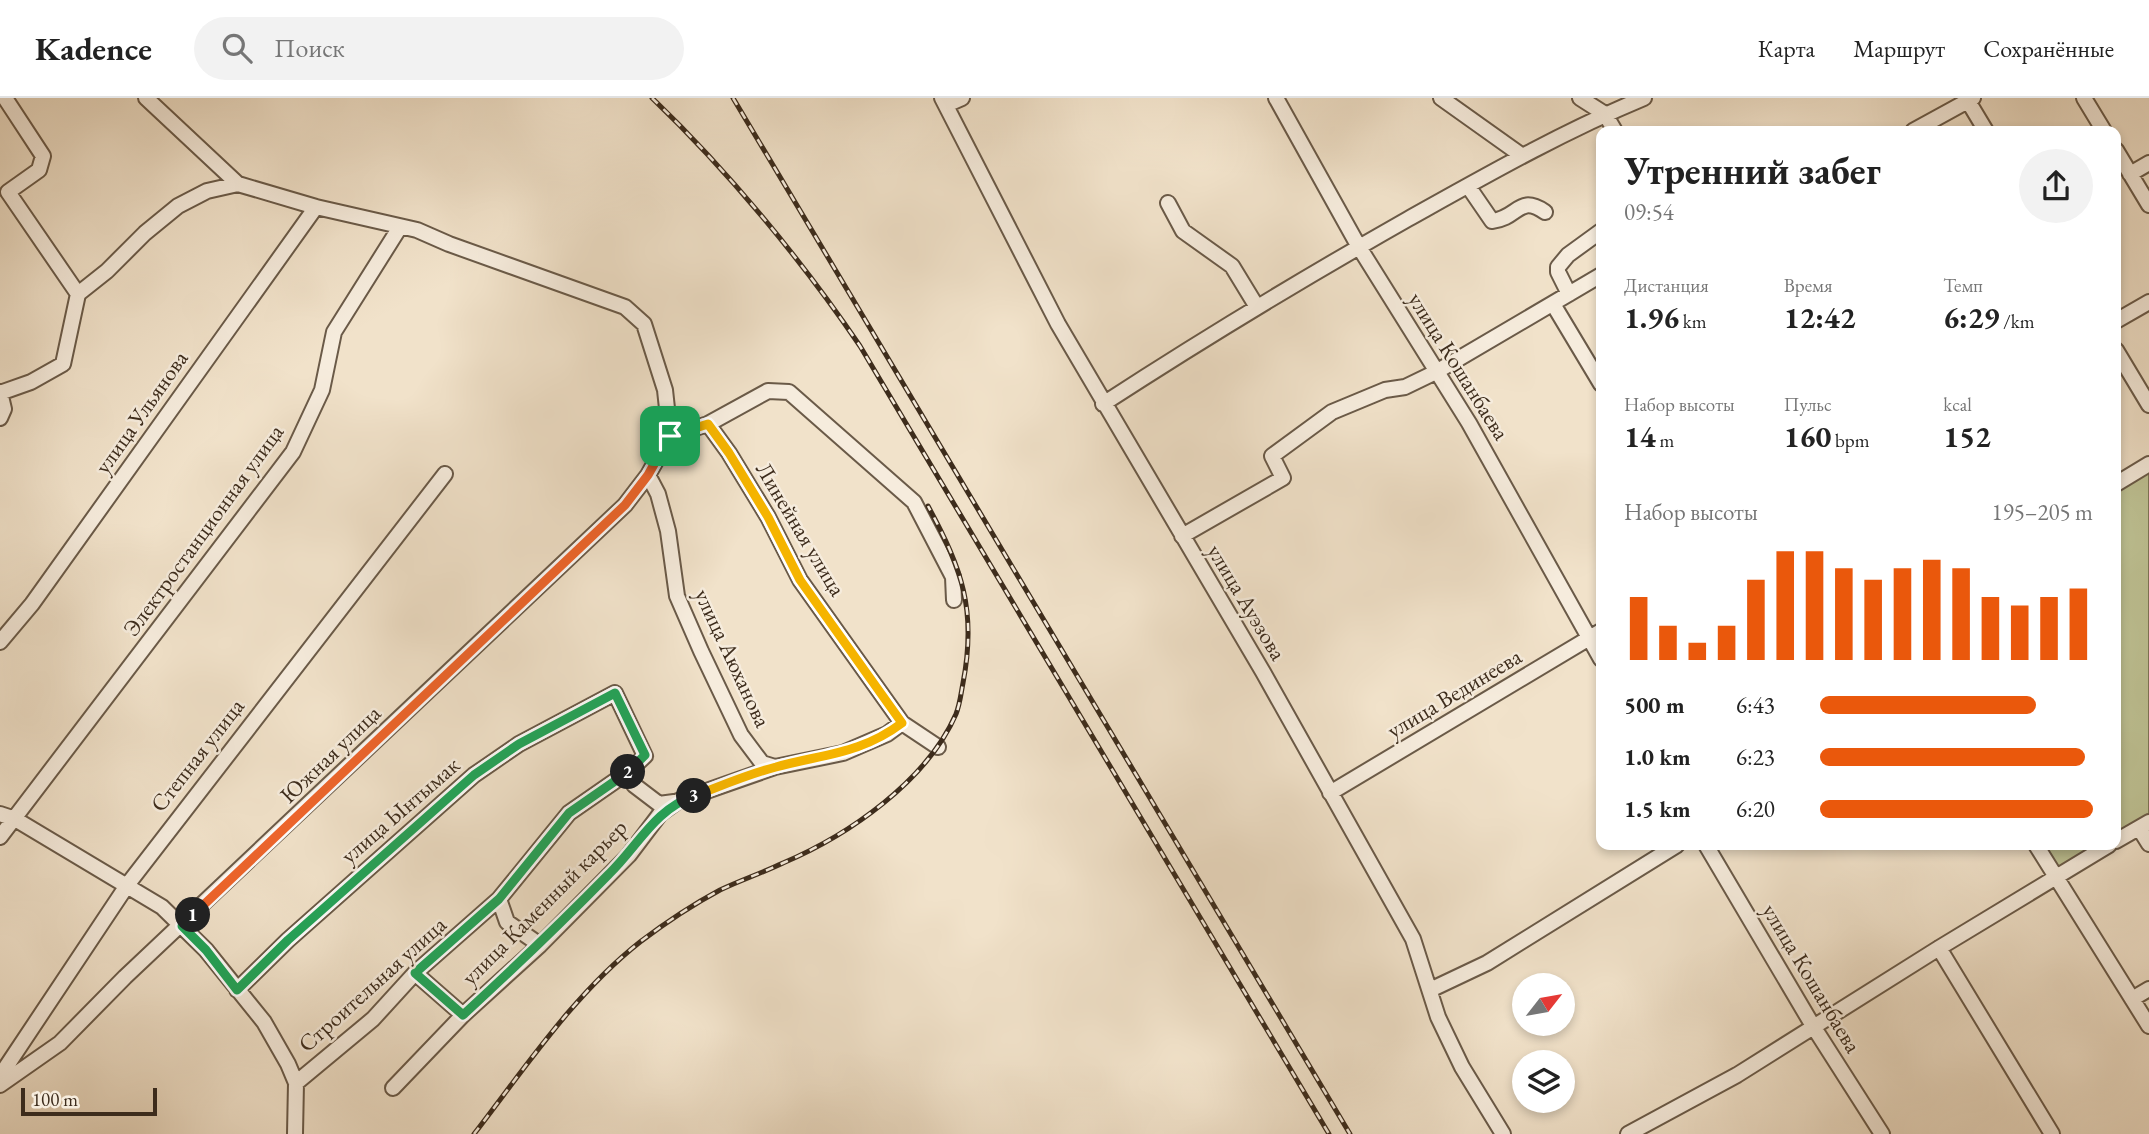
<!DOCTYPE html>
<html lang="ru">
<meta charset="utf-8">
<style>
:root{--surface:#fff;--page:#f2f2f2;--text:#222;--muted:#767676;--line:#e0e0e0;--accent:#ea580c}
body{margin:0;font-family:"EB Garamond",serif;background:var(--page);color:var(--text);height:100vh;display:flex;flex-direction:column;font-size:26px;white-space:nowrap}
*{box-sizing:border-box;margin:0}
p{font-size:23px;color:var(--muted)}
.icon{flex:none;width:38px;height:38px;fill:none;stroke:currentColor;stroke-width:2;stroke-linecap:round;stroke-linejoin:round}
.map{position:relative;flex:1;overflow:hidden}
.side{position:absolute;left:1596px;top:28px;width:525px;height:724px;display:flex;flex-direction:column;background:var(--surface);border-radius:14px;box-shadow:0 4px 10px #0003}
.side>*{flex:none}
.needle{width:46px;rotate:59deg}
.buttons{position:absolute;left:1512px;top:875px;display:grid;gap:14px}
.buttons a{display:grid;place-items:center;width:63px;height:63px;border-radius:50%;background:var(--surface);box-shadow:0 4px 10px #0003;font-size:35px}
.scale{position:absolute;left:21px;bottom:18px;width:136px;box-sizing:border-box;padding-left:7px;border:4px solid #3d2c1c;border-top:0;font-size:19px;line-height:24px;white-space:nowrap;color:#3d2c1c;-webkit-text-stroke:5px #f6ecdd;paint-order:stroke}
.pin{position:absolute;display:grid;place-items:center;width:60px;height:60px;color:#fff;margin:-30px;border-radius:14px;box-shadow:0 4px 10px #0006}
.km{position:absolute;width:35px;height:35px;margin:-18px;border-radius:50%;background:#222;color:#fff;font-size:19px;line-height:35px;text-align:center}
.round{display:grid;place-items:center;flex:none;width:74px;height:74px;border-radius:37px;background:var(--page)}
.headline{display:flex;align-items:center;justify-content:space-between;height:119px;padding:0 28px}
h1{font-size:38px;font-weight:700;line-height:52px}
.figures{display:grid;grid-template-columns:repeat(3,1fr);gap:10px;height:119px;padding:7px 28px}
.figures div{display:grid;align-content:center}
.figures b{font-size:30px;font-weight:700}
.figures small{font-size:19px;font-weight:400}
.figures p{font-size:19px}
.chart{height:196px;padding:14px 28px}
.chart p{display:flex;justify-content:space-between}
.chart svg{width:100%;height:126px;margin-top:7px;stroke:var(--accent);stroke-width:6}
ul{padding:0 28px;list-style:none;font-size:23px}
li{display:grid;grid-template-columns:112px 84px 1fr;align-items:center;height:52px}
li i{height:18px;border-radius:9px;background:var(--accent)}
header{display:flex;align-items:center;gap:42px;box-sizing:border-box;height:98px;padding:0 35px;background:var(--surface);border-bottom:2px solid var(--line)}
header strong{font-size:33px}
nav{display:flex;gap:38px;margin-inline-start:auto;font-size:24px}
.search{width:490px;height:63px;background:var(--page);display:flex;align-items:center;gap:18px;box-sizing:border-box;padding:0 24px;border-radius:38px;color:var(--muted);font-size:26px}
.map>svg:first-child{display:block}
.green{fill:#bec294;stroke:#7e7758;stroke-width:2}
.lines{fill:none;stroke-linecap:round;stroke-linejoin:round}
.minor-casing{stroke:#6a5a48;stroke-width:18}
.minor{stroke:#f6ecdd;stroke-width:14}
.rail-casing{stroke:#3d2c1c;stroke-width:5}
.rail{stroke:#f6ecdd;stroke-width:2.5;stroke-dasharray:8;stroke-linecap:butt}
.split-1-casing{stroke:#fff;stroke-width:14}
.split-2-casing{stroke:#fff;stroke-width:14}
.split-3-casing{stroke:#fff;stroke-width:14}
.split-4-casing{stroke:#fff;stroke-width:14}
.split-1{stroke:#f0652b;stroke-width:9}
.split-2{stroke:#22a559;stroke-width:9}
.split-3{stroke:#22a559;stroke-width:9}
.split-4{stroke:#f5b400;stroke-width:9}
.labels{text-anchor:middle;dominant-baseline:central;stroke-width:5;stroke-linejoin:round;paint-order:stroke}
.street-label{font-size:23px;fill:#3d2c1c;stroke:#f6ecdd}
</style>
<header>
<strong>Kadence</strong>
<div class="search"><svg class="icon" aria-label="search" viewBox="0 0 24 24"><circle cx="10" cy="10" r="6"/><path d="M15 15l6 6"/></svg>Поиск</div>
<nav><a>Карта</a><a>Маршрут</a><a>Сохранённые</a></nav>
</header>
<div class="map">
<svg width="2149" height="1036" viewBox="0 0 2149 1036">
<rect width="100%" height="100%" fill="#f1e2ca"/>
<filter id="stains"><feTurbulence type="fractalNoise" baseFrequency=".00286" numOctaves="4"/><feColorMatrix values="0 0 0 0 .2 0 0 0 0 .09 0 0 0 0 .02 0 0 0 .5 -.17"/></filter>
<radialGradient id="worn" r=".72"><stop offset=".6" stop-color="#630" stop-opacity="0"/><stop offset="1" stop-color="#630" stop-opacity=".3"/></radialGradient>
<path class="green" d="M 2149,373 L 2149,716 L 2116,737 L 2116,393 Z
M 2045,747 L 2099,747 L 2060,772 Z"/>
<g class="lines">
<g class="minor-casing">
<path id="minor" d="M 5,0 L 43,58 L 39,72 L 8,94 L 78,196
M 146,0 L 238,86 L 316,109 L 417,132 L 449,146 L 625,209 L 644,226 L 665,292 L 670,338
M 942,0 L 1058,226 L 1263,574 L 1413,841 L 1438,919 L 1462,969 L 1503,1036
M 1276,0 L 1359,149 L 1469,325 L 1601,561
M 1441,0 L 1521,57
M 1580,0 L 1605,16 L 1615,33
M 2084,0 L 2104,33
M 1968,3 L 1986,33
M 946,7 L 962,0
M 1913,33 L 1973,0
M 2116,52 L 2149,107
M 2130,76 L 2149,65
M 1468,88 L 1492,123 C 1519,120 1518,96 1545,114
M 1168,105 L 1183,133 L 1232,168 L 1257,209
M 1569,196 L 1558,174 L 1558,169 L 1568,157 L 1601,133
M 1553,206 L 1601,286
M 2116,223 L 2149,204
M 2116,252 L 2149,307
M 0,294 L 4,311 L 0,320
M 0,295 L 31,284 L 63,266 L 78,196 L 107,173 L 145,135 L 178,108 L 207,93 L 238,86
M 1103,306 C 1203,241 1304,180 1408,121 C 1485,78 1562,34 1644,0
M 708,326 L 768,293 L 789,294 L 914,404 L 953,479 L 954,502
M 670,338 L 708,326 L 729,355 L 768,419 L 800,482 L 902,625 L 938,649
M 648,377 L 658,396 L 668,433 L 677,498 L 701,553 L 741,637 L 762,665 L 775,669
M 2116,386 L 2149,366
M 1182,438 L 1283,380 L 1272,358 L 1332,314 L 1385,292 L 1405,289 L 1436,274 L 1601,177
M 0,544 L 32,506 L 316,109
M 628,674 L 634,687 L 659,706 L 674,704
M 1330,695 L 1601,533
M 0,716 L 15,721 L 162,809 L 206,852 L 264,924 L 288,966 L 296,985 L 295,1036
M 2139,730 L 2149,746
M 0,739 L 293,354 L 322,292 L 334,234 L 400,129
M 2116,743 L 2149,724
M 1706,747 L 1813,928 L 1882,1036
M 2036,747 L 2149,928
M 499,801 L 507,824 L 540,847
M 1939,850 L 2052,1036
M 415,875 L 463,917
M 237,892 L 288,842 L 474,677 L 519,646 L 615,595 L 645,658 L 628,674 L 569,715 L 499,801 L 415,875 L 373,921 L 296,985
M 1430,892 L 1487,865 L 1677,747
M 2132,901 L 2149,891
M 0,978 L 128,786 L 445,376
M 0,987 L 60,945 L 125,879 L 625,407 L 648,377 L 670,338
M 393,990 L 463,917 L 540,847 L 629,757 L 660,716 L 678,703 L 775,669 L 843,655 L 887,636 L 902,625
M 1628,1036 L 1737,977 L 1939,850 L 2109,747"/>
</g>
<use href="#minor" class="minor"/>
<g class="rail-casing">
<path id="rail" d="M 652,0 C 727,72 801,161 860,248 L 1329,1036
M 733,0 L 1350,1036
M 474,1036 C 525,970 574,896 640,844 C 665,825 692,807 720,792 C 741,782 762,775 783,765 C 849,737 927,683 956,616 C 960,606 961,595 963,585 C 977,512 962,471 928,408"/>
</g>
<use href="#rail" class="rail"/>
</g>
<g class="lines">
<g class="split-1-casing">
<path id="split-1" d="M 193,817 L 625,407 L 648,377 L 670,338"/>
</g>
<g class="split-2-casing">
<path id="split-2" d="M 193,817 L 182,828 L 206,852 L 237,892 L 288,842 L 474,677 L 519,646 L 615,595 L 645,657 L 628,674"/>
</g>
<g class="split-3-casing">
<path id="split-3" d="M 628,674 L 569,715 L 499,801 L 415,875 L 463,917 C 513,871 562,824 609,776 C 638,748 655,711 694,698"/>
</g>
<g class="split-4-casing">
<path id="split-4" d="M 670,338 L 708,326 L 729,355 L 768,419 L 800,482 L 902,625 C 861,656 823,656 776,669 C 748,676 721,688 694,698"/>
</g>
<use href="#split-1" class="split-1"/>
<use href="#split-2" class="split-2"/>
<use href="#split-3" class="split-3"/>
<use href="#split-4" class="split-4"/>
</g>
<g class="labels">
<g class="street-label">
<text transform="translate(1459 268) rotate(58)">улица Кошанбаева</text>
<text transform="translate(141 314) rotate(-55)">улица Ульянова</text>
<text transform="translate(801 431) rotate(59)">Линейная улица</text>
<text transform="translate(203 432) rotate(-54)">Электростанционная улица</text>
<text transform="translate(1247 504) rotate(59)">улица Ауэзова</text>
<text transform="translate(733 560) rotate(65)">улица Аюханова</text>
<text transform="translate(1454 595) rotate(-31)">улица Вединеева</text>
<text transform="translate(330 656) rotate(-44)">Южная улица</text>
<text transform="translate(197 657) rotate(-52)">Степная улица</text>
<text transform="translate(400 712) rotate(-41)">улица Ынтымак</text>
<text transform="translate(544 804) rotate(-45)">улица Каменный карьер</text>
<text transform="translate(1812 880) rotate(59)">улица Кошанбаева</text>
<text transform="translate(372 886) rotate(-42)">Строительная улица</text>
</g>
</g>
<rect width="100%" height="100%" filter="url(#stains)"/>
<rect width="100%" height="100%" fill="url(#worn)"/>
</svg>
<div class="buttons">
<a><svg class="needle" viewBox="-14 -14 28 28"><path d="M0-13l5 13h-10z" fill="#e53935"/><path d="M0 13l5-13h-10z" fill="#767676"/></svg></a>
<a><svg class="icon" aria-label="layers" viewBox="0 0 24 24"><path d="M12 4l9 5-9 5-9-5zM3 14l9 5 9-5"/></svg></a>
</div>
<div class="scale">100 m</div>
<div class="pin" style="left:670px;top:338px;background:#1e9e55"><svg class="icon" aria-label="arrive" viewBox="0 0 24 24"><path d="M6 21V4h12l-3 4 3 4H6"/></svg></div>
<b class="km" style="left:193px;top:817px">1</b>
<b class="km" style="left:628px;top:674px">2</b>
<b class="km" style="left:694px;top:698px">3</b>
<section class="side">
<div class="headline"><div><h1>Утренний забег</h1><p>09:54</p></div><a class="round"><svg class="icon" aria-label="share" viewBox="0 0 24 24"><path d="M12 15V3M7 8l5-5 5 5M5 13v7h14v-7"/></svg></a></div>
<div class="figures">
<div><p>Дистанция</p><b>1.96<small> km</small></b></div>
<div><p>Время</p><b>12:42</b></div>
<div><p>Темп</p><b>6:29<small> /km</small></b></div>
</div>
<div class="figures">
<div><p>Набор высоты</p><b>14<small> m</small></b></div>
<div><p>Пульс</p><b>160<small> bpm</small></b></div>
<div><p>kcal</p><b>152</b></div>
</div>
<div class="chart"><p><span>Набор высоты</span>195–205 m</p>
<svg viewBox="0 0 160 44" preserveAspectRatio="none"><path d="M5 44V22M15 44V32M25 44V38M35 44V32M45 44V16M55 44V6M65 44V6M75 44V12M85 44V16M95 44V12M105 44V9M115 44V12M125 44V22M135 44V25M145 44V22M155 44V19"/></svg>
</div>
<ul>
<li><b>500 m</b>6:43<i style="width:79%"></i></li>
<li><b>1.0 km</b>6:23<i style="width:97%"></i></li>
<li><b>1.5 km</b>6:20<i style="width:100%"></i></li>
</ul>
</section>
</div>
